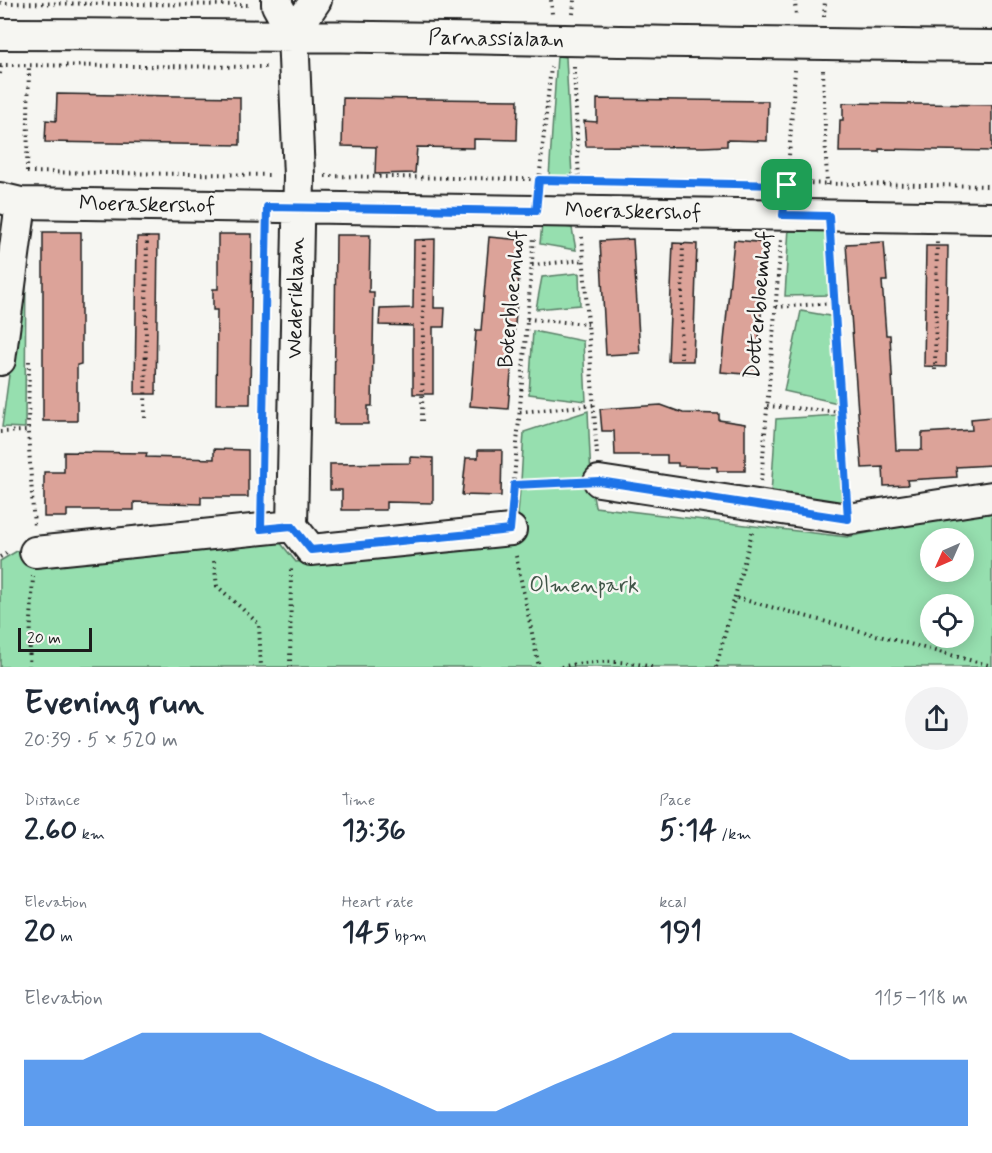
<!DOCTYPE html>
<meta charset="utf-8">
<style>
:root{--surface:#fff;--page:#f2f2f3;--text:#1f2937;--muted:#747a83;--accent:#1a73e8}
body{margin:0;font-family:Mynerve,sans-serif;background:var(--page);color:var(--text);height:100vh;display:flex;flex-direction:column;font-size:22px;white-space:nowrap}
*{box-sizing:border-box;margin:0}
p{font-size:20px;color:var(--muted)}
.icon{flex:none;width:33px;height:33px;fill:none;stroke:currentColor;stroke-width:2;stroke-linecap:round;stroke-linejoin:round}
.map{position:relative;height:667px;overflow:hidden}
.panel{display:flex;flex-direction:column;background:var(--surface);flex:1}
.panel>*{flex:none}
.needle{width:39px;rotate:225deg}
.buttons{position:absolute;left:920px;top:528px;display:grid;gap:12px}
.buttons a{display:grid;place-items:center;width:54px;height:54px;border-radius:50%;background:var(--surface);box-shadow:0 3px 15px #0003;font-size:30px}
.scale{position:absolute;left:18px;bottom:15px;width:74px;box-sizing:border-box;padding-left:6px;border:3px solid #1c1c1c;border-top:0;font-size:16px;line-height:21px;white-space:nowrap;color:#1c1c1c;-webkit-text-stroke:4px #f6f6f2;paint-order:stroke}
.pin{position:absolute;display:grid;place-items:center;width:51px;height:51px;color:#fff;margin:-26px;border-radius:12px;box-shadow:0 3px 9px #0006}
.round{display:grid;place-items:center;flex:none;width:63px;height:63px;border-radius:32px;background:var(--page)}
.headline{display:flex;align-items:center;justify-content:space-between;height:102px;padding:0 24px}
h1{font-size:33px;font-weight:700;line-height:45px}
.figures{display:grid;grid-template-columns:repeat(3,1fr);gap:9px;height:102px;padding:6px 24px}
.figures div{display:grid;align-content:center}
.figures b{font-size:30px;font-weight:700}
.figures small{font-size:16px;font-weight:400}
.figures p{font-size:16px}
.chart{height:168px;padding:12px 24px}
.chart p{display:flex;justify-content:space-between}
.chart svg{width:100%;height:108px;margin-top:6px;fill:var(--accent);opacity:.7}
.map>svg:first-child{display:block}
.green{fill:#96dfaf;stroke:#597e66;stroke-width:1.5;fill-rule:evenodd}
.building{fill:#dca399;stroke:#1c1c1c;stroke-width:1.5}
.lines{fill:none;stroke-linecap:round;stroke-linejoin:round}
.minor-casing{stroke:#1c1c1c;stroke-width:34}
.path{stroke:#1c1c1c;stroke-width:4;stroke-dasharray:1.5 4.5;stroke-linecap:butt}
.minor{stroke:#f6f6f2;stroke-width:30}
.route-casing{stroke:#fff;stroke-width:12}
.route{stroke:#1a73e8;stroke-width:8}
.labels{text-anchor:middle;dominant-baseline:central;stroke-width:5;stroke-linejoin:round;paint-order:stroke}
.street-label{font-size:22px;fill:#1c1c1c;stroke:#f6f6f2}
.park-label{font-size:22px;fill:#415648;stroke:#f6f6f2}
</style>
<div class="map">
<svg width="992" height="667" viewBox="0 0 992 667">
<rect width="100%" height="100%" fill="#f6f6f2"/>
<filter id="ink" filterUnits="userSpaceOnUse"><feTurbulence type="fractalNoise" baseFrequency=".0167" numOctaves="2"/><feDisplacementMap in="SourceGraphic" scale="12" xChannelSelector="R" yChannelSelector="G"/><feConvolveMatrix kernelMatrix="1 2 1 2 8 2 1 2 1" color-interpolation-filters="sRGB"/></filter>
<g filter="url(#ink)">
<path class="green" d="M 557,56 L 566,57 L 572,177 L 549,177 Z
M 542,224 L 572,228 L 576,250 L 540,244 Z
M 789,227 L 827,228 L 831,295 L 785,296 Z
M 26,249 L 25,428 L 2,427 Z
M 579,273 L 580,305 L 536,309 L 542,277 Z
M 801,311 L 835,317 L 838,403 L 784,391 Z
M 533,331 L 583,341 L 586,401 L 529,394 Z
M 588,411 L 591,478 L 521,481 L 524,432 Z
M 838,415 L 842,505 L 771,494 L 776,419 Z
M 591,485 L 595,507 L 847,537 L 992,509 L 992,667 L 0,667 L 0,561 L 22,548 L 279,541 L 296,562 L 516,541 L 520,488 ZM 930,538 L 963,538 L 963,572 L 930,572 ZM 930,604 L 963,604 L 963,638 L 930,638 Z"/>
<path class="building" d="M 57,94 L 240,97 L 240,145 L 45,142 L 46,120 L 56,121 Z
M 343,98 L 518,100 L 517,140 L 474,139 L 474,148 L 417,147 L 415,173 L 375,174 L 376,147 L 342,146 Z
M 597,99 L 768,101 L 767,141 L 727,140 L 727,146 L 703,147 L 586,146 L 584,121 L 597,122 Z
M 843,103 L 992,105 L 992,151 L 879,149 L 879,152 L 839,152 L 840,120 L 843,120 Z
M 43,232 L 81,232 L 81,364 L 77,365 L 77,421 L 43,421 Z
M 218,234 L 252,234 L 250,404 L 216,404 L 217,310 L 213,310 L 213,289 L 218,289 Z
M 336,235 L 370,235 L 369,292 L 374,292 L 372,406 L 368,406 L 368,424 L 334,424 Z
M 137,237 L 158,237 L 156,394 L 135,394 Z
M 489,237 L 522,240 L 508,409 L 470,406 L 476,330 L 481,330 Z
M 435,239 L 434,308 L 445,308 L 444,327 L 433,327 L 433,394 L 413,394 L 413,326 L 379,325 L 380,309 L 413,308 L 414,240 Z
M 633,239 L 640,353 L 606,355 L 600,241 Z
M 734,240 L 767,243 L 756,375 L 721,372 Z
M 884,242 L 887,281 L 882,281 L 886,335 L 890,335 L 896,450 L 922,450 L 922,433 L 972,430 L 971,419 L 992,417 L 992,465 L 956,467 L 957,477 L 907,480 L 908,485 L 884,486 L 883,467 L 862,468 L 846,244 Z
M 673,243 L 697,244 L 693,361 L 668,361 Z
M 926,246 L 948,246 L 946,367 L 924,366 Z
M 661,405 L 683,413 L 719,414 L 719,420 L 745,424 L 745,471 L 717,471 L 717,467 L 678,466 L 678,463 L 667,463 L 667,455 L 615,455 L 614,431 L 602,431 L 600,409 Z
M 214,449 L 248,450 L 248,497 L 201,497 L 201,504 L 134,502 L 134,510 L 67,510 L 67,517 L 44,517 L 44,472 L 64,472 L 64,452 L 147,453 L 146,457 L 214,459 Z
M 478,450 L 502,450 L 501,496 L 462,495 L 466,458 L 478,458 Z
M 410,457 L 433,458 L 433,503 L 386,502 L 386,510 L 342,510 L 342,490 L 330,490 L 330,464 L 410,463 Z"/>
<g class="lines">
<g class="minor-casing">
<path id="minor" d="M 277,0 L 277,5 L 293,34 L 299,176 L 292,526
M 0,34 C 331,34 661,43 992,46
M 293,34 L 316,0
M 0,198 L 21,203 L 992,218
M 0,360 L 21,203
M 599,481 L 848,519 L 992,497
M 35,552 L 292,526 L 311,550 L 511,530"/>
</g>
<path class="path" d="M 551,0 L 552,14
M 795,0 L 796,17
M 0,3 L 252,5
M 573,14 L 574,0
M 824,17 L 825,0
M 0,65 L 269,67
M 574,67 L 579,182
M 823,70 L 827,185
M 0,74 L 1,65
M 27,172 L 273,175
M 27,172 L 29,65
M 325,176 L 992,186
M 539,181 L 551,67
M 787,185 L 795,70
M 582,237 L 597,454
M 831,240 L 847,493
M 532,265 L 584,260
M 776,307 L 835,303
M 527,319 L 588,324
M 681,359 L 683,239
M 29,361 L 28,431 L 34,527
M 935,370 L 937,242
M 767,406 L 843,412
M 520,412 L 594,405
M 145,418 L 147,232
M 422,421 L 424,236
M 0,432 L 28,431
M 761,481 L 781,240
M 514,485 L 573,482
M 261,503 L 266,232
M 512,504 L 534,237
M 516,556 L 539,667
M 0,557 L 10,551
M 214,561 L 217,586 L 259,624 L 261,667
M 737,598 L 992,666
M 29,667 L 33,576
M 290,667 L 291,569
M 561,667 C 591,660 622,660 652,667
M 716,667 L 753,529"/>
<use href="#minor" class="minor"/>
</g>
</g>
<g class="lines" filter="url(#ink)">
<g class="route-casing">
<path id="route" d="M 539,180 L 787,185 L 783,215 L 829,216 L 848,519 L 599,481 L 514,485 L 510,530 L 311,550 L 292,526 L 261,529 L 267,207 L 536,211 Z"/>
</g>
<use href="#route" class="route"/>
</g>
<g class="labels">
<g class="street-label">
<text transform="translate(496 39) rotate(1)">Parnassialaan</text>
<text transform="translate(147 205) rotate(1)">Moeraskershof</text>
<text transform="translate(633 212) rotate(1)">Moeraskershof</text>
<text transform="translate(296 298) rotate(-89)">Wederiklaan</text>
<text transform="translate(512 299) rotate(-85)">Boterbloemhof</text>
<text transform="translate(759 305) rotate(-85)">Dotterbloemhof</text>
</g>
<g class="park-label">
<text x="584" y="586">Olmenpark</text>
</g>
</g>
</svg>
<div class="buttons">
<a><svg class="needle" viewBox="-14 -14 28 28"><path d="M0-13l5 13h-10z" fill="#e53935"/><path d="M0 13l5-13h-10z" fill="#747a83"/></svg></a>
<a><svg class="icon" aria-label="locate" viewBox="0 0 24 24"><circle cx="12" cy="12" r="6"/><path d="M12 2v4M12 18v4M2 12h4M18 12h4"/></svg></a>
</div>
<div class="scale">20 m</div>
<div class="pin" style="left:787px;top:185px;background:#1e9e55"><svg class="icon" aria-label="arrive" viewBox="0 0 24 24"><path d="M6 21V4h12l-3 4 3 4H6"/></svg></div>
</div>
<section class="panel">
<div class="headline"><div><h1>Evening run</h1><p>20:39 · 5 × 520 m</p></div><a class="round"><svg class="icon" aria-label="share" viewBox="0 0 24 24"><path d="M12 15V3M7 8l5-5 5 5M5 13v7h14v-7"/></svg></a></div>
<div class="figures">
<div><p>Distance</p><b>2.60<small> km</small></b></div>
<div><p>Time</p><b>13:36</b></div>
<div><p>Pace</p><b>5:14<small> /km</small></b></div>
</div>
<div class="figures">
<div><p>Elevation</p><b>20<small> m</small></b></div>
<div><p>Heart rate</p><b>145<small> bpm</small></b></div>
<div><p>kcal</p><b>191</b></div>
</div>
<div class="chart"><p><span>Elevation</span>115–118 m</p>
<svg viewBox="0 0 160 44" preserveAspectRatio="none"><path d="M0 44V17L10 17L20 6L30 6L40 6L50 17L60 27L70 38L80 38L90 27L100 17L110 6L120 6L130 6L140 17L150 17L160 17V44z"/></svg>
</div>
</section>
